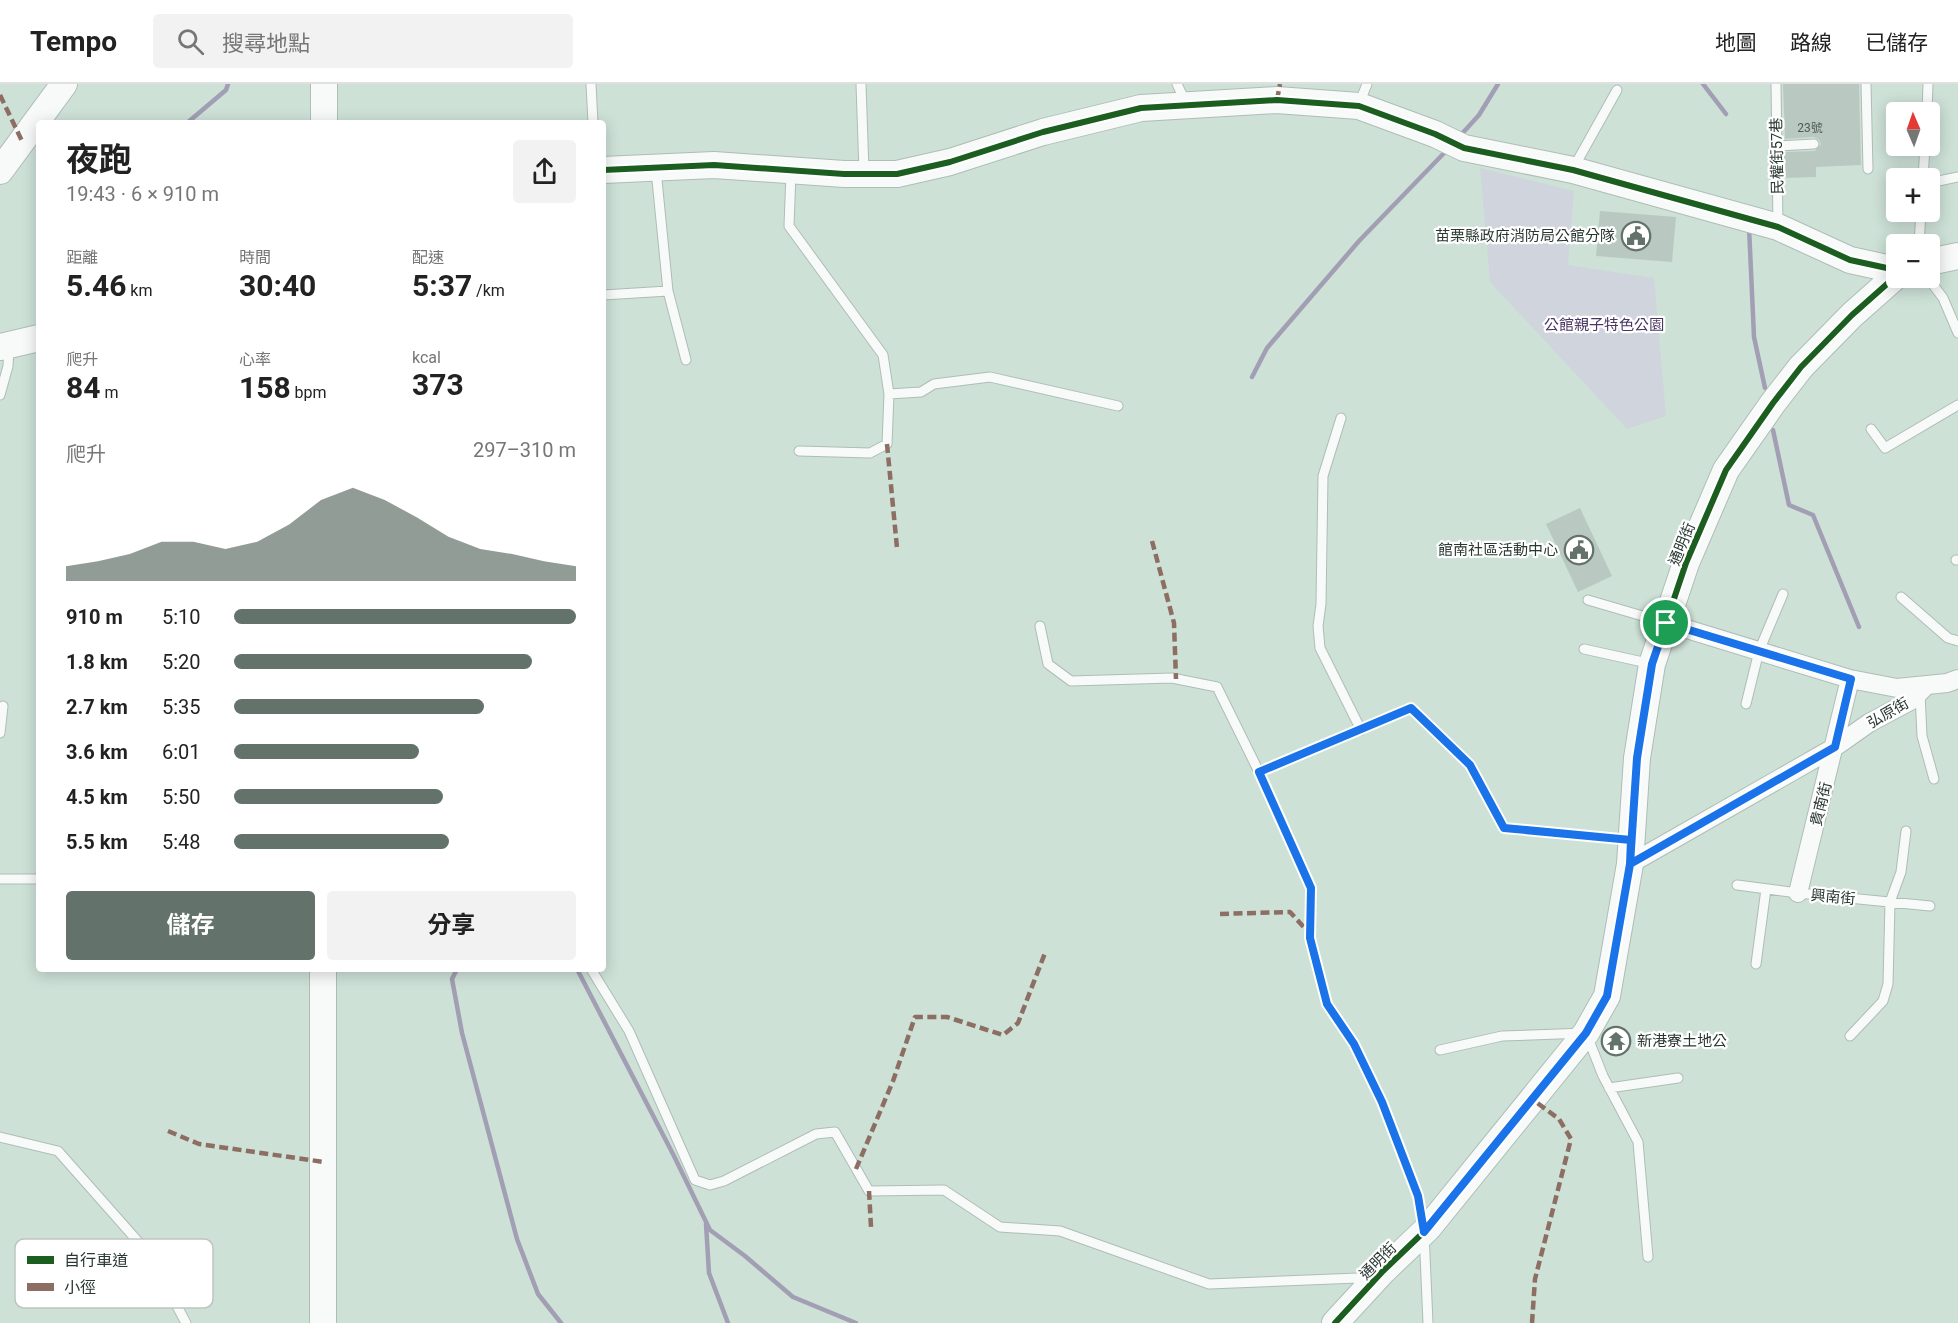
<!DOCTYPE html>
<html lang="zh-TW">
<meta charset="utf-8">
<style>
:root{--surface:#fff;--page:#f2f2f2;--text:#222;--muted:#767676;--line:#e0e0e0;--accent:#63736c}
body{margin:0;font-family:Roboto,"Noto Sans TC",sans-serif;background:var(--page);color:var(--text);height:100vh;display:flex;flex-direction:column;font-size:22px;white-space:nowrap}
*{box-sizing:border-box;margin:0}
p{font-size:20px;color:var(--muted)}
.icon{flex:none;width:33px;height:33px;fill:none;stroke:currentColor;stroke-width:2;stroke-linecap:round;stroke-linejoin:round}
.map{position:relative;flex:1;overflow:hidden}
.sheet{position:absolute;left:36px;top:36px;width:570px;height:852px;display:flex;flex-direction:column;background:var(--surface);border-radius:6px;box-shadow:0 3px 15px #0003}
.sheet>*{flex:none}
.needle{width:39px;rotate:358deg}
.fabs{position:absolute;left:1886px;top:18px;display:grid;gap:12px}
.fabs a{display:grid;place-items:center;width:54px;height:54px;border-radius:6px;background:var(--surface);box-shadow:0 3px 15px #0003;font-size:30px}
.pin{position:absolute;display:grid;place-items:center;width:51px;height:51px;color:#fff;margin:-26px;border:3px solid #fff;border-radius:50%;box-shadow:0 2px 6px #0007}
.round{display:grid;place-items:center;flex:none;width:63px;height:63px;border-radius:6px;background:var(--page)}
.headline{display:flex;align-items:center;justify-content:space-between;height:102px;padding:0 30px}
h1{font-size:33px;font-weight:700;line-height:45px}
.figures{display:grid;grid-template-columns:repeat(3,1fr);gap:9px;height:102px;padding:6px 30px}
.figures div{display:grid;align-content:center}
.figures b{font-size:30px;font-weight:700}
.figures small{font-size:16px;font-weight:400}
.figures p{font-size:16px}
.chart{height:168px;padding:12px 30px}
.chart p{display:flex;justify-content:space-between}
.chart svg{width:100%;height:108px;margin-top:6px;fill:var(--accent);opacity:.7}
.primary-button{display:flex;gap:12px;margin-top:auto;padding:12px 30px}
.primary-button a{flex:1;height:69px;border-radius:6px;background:var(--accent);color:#fff;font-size:24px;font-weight:700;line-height:69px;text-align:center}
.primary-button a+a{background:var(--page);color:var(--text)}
ul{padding:0 30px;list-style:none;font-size:20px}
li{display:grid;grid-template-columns:96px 72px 1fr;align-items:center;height:45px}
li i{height:15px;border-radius:8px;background:var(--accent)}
header{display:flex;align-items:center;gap:36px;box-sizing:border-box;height:84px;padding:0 30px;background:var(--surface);border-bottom:2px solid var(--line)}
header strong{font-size:28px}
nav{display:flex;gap:33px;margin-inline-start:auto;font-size:21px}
.search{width:420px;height:54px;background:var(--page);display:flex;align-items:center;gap:15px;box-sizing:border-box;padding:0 21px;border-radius:6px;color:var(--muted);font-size:22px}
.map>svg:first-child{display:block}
.green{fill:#d0d4dc}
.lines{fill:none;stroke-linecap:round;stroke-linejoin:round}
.stream{stroke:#a29eb3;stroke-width:4.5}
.building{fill:#b9c9c1}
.lane-casing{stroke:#aebdb6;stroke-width:11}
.street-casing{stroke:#aebdb6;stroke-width:20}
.secondary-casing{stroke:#aebdb6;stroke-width:28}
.lane{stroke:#f8faf9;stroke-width:9}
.street{stroke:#f8faf9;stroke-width:18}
.secondary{stroke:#f8faf9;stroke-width:26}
.quiet{stroke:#8d6e63;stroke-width:4.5;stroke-dasharray:9 4.5;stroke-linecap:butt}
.cycleway-casing{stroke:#fff;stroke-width:10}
.cycleway{stroke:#1b5e20;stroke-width:6}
.route-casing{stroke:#fff;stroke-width:12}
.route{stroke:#1a73e8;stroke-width:8}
.labels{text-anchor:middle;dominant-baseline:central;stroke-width:4.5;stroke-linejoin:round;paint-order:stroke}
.number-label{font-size:12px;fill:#4e5c56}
.street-label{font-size:15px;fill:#2a3832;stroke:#fff}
.poi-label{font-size:15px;fill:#2a3832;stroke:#fff;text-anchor:end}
.park-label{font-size:15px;fill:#4a3463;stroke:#fff}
.key{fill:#fff;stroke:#bfc3c2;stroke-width:1.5}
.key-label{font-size:16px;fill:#2a3832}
</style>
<header>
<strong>Tempo</strong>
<div class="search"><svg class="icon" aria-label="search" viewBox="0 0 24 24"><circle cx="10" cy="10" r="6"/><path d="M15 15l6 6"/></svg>搜尋地點</div>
<nav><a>地圖</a><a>路線</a><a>已儲存</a></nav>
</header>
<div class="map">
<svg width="1958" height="1239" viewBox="0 0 1958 1239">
<rect width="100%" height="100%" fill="#cde1d7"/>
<path class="green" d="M 1480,84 L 1574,107 L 1568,181 L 1654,194 L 1666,332 L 1627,345 L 1490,198 Z"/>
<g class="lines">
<path class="stream" d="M 1703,0 L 1726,30
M 187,39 L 226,6 L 228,0
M 1459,53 L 1479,31 L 1498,0
M 1749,143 L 1754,253 L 1765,304
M 1252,293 L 1267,264 L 1359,157 L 1447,66
M 1773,346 L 1789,421 L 1813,431 L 1859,543
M 457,885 L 452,895 L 462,949 L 517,1155 L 538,1210 L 561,1239
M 577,885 L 674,1072 L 710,1146 L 745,1172 L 793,1213 L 856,1239
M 706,1140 L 709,1189 L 728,1239"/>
</g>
<path class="building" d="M 1783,0 L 1859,0 L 1861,81 L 1816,83 L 1816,93 L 1784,94 L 1784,68 L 1815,67 L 1821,60 L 1819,56 L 1814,53 L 1785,55 Z
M 1600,127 L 1676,133 L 1672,178 L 1596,172 Z
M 1580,424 L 1612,492 L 1578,508 L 1546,440 Z"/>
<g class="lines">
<g class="lane-casing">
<path id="lane" d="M 591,0 L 593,39
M 861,0 L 864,87
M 1177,0 L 1186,19
M 1776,0 L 1778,141
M 1866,0 L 1868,85
M 1359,20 L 1367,0
M 1927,28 L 1928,0
M 1777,62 L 1814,60
M 1574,83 L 1617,6
M 656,86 L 668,207 L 686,276
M 791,89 L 789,142 L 883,271 L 889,310
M 1923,94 L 1925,62
M 1929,99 L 1958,93
M 1919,160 L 1921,128
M 1928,194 L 1943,214 L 1958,249
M 603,211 L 668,207
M 0,311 L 8,282 L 9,264
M 1341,334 L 1323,392 L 1321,520 L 1318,542 L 1320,564 L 1361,646
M 1871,345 L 1885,364 L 1958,321
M 799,367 L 870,369 L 887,360 L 889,310 L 921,308 L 934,300 L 990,293 L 1118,322
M 1956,476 L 1958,476
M 1901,513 L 1948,554 L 1958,557
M 1588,516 L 1663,538
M 1040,542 L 1048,580 L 1071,597 L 1172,594 L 1217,603 L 1259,688 L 1311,804 L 1310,854 L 1327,920 L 1354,960 L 1382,1018 L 1418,1112 L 1424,1148 L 1428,1239
M 1584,565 L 1652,580
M 1920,609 L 1922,652 L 1934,695
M 1746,620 L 1759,567 L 1783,510
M 0,649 L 3,622
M 1259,688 L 1411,624 L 1470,681 L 1504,744 L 1629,756
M 0,795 L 39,795
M 1737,801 L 1798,809 L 1930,822
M 1756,880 L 1766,805
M 591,885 L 629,947 L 695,1096 L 710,1101 L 724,1097 L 816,1050 L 835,1048 L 869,1107 L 944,1106 L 1000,1143 L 1060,1147 L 1209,1200 L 1358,1194 L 1369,1198
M 1850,952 L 1883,917 L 1888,900 L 1890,818 L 1901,788 L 1906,747
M 1440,966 L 1502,952 L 1586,949 L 1603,992 L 1638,1058 L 1648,1173
M 1609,1004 L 1678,994
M 0,1053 L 58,1067 L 149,1170 L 186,1239"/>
</g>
<g class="street-casing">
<path id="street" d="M 1667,539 L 1850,595 L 1897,604 L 1947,599 L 1958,595
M 1630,780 L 1835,663 L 1869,639 L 1912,616 L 1926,602
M 1798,809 L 1850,595"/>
</g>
<g class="secondary-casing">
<path id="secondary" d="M 324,39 L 324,0
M 603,86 L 714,81 L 844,90 L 897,90 L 950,78 L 1043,48 L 1141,24 L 1277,16 L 1359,22 L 1435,50 L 1464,64 L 1573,86 L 1778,143 L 1850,176 L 1896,186
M 0,87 L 64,0
M 1929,178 L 1958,172
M 0,263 L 39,254
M 323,885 L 323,1239
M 1335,1239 L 1383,1187 L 1428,1144 L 1586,949 L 1607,912 L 1630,780 L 1637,674 L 1652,580 L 1686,479 L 1726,386 L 1773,319 L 1801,283 L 1852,231 L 1896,192"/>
</g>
<use href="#lane" class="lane"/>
<use href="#street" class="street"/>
<use href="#secondary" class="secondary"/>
<path class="quiet" d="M 0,11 L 22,57
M 1277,16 L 1280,0
M 887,360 L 897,464
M 1152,457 L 1174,539 L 1176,595
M 1220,830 L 1290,828 L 1310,850
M 168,1047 L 199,1060 L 324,1078
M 856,1085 L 893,997 L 915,933 L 947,933 L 1003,951 L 1018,939 L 1045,869
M 869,1107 L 871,1143
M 1532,1239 L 1535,1195 L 1571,1055 L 1559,1035 L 1532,1015"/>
<g class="cycleway-casing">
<path id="cycleway" d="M 603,86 L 714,81 L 844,90 L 897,90 L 950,78 L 1043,48 L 1141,24 L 1277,16 L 1359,22 L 1435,50 L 1464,64 L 1573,86 L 1778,143 L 1850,176 L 1896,186
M 1335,1239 L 1383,1187 L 1428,1144 L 1586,949 L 1607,912 L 1630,780 L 1637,674 L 1652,580 L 1686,479 L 1726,386 L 1773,319 L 1801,283 L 1852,231 L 1896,192"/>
</g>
<use href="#cycleway" class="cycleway"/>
</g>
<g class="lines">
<g class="route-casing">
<path id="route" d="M 1666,539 L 1652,580 L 1637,674 L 1630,780 L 1607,912 L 1586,949 L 1424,1148 L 1418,1112 L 1382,1018 L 1354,960 L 1327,920 L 1310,854 L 1311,804 L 1259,688 L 1411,624 L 1470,681 L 1504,744 L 1631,756 L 1630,780 L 1835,663 L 1851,595 L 1666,539"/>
</g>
<use href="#route" class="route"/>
</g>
<defs>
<g id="civic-ring" transform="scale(1.5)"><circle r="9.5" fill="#fff" stroke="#63736c" stroke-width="1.5"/><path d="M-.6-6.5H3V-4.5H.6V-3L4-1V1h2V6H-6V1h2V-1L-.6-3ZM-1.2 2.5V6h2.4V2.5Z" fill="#63736c"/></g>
<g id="temple-ring" transform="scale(1.5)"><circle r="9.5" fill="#fff" stroke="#63736c" stroke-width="1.5"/><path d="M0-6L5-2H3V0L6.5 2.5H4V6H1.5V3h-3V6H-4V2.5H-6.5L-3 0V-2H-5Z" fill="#63736c"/></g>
</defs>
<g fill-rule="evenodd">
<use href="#civic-ring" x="1636" y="152"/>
<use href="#civic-ring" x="1579" y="466"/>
<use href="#temple-ring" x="1616" y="957"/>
</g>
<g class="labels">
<g class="number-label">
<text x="1810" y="44">23號</text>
</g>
<g class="street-label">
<text transform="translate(1777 72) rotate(-91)">民權街57巷</text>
<text transform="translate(1682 460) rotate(-68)">通明街</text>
<text transform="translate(1888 629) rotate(-30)">弘原街</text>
<text transform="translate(1821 720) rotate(-76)">貴南街</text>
<text transform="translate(1833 813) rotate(5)">興南街</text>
<text transform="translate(1378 1177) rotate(-45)">通明街</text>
</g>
<g class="poi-label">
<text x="1615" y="152">苗栗縣政府消防局公館分隊</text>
<text x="1558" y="466">館南社區活動中心</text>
<text x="1637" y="957" text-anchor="start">新港寮土地公</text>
</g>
<g class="park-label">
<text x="1604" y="241">公館親子特色公園</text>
</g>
</g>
<rect x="15" y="1155" width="198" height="69" rx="9" class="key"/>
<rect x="27" y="1172" width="27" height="8" fill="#1b5e20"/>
<rect x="27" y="1199" width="27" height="8" fill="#8d6e63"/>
<g class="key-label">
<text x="64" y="1182">自行車道</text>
<text x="64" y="1209">小徑</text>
</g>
</svg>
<div class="fabs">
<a><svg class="needle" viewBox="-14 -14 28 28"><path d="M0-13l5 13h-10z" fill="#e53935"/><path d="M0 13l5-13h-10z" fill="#767676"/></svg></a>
<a>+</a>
<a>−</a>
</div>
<div class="pin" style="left:1666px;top:539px;background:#1e9e55"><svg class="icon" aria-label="arrive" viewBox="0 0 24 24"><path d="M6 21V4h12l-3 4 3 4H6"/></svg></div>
<section class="sheet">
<div class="headline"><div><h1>夜跑</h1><p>19:43 · 6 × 910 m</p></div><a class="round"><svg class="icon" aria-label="share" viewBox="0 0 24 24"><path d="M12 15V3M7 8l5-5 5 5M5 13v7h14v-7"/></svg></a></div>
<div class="figures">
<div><p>距離</p><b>5.46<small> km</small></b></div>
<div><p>時間</p><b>30:40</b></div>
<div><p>配速</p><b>5:37<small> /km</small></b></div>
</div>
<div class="figures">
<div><p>爬升</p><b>84<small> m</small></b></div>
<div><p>心率</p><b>158<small> bpm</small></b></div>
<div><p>kcal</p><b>373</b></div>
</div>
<div class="chart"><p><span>爬升</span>297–310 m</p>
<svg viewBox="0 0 160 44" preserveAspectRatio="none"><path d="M0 44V38L10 36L20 33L30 28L40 28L50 31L60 28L70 21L80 11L90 6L100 11L110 18L120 26L130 31L140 33L150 36L160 38V44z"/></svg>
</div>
<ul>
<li><b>910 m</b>5:10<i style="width:100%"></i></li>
<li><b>1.8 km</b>5:20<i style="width:87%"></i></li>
<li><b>2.7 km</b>5:35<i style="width:73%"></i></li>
<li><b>3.6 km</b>6:01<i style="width:54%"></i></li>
<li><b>4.5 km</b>5:50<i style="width:61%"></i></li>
<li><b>5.5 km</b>5:48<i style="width:63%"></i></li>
</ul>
<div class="primary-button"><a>儲存</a><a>分享</a></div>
</section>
</div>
